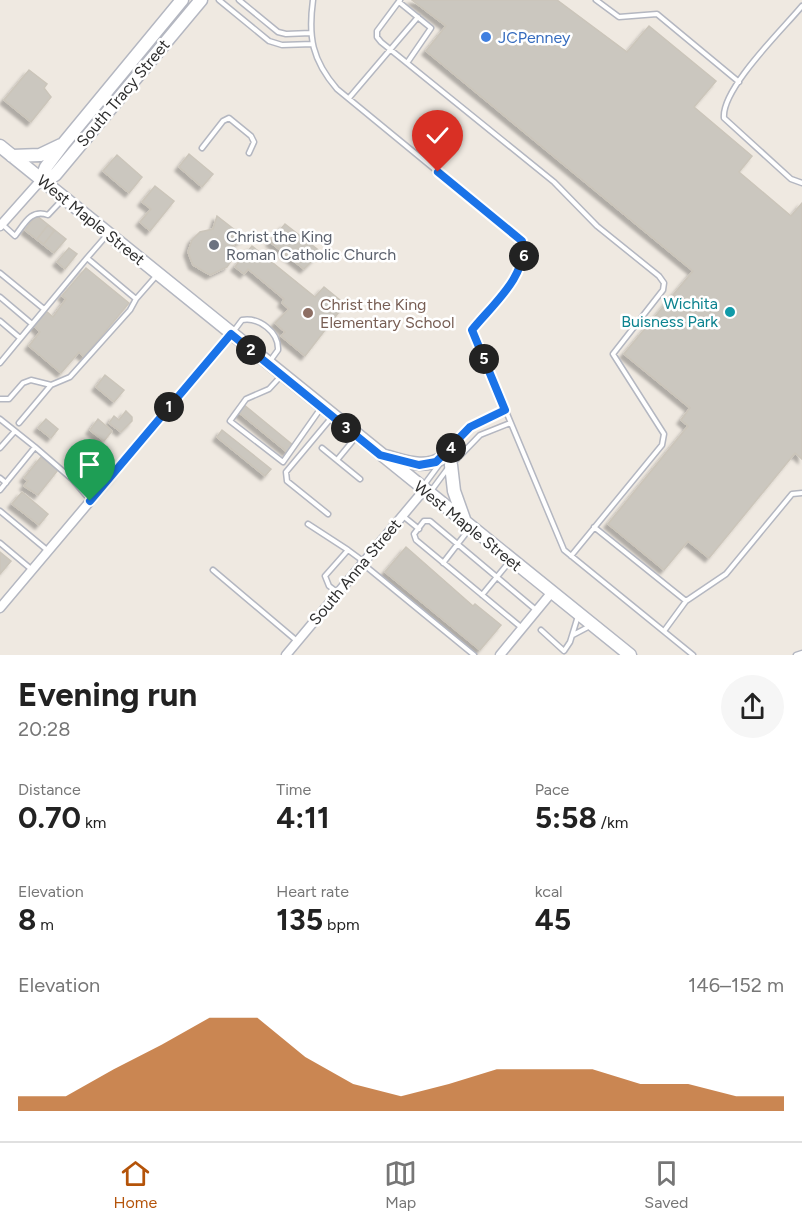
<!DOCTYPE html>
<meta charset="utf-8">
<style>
:root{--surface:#fff;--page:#f6f6f6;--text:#222;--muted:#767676;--line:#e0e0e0;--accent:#b45309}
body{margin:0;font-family:Figtree,sans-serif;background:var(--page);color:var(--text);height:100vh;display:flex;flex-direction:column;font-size:22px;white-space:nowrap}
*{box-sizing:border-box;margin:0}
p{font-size:20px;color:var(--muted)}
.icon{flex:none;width:33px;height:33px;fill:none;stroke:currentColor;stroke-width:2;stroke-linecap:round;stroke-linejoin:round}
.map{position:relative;height:655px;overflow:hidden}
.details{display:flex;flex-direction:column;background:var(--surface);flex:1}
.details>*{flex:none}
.pin{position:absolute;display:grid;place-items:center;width:51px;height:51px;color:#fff;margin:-62px -26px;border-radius:50% 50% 50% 0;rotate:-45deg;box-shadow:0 0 6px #0007}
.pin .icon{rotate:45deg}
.km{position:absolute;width:30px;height:30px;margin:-15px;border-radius:50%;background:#222;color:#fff;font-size:16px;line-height:30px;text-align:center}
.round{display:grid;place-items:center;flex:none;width:63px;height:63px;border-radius:32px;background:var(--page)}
.head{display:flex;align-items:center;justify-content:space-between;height:102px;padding:0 18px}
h1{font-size:33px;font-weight:700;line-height:45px}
.figures{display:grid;grid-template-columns:repeat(3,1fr);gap:9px;height:102px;padding:6px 18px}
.figures div{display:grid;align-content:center}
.figures b{font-size:30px;font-weight:700}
.figures small{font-size:16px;font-weight:400}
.figures p{font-size:16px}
.chart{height:168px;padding:12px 18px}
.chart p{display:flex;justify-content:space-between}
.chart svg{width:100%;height:108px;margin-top:6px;fill:var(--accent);opacity:.7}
.menu{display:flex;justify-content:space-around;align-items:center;height:84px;border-top:2px solid var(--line);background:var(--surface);font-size:16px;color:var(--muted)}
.menu a{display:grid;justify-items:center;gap:3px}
.menu .on{color:var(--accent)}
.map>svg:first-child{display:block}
.building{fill:#cbc7bf;stroke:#cbc5ba;stroke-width:1.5;filter:url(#shadow)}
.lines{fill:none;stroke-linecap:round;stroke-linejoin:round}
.lane-casing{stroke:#b4b7c1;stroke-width:7}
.street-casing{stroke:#b4b7c1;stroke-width:11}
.secondary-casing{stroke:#b4b7c1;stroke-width:15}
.lane{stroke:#fff;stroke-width:4}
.street{stroke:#fff;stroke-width:8}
.secondary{stroke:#fff;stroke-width:12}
.route-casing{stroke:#fff;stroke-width:12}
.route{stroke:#1a73e8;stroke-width:8}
.shop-dot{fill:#3f7fe0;stroke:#fff;stroke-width:2}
.worship-dot{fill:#6b7280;stroke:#fff;stroke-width:2}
.culture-dot{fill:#0f9aa8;stroke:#fff;stroke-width:2}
.education-dot{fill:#8d6e63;stroke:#fff;stroke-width:2}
.labels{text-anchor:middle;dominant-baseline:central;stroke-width:5;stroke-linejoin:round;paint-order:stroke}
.shop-label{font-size:16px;fill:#366cbe;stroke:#fff;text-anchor:start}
.street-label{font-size:16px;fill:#2e2e2e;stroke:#fff}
.worship-label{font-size:16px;fill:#5b616d;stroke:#fff;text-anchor:start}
.culture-label{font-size:16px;fill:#0d838f;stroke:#fff;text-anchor:end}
.education-label{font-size:16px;fill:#785e54;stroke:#fff;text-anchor:start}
</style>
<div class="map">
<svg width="802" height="655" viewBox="0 0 802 655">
<defs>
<filter id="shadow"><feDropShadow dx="-4" dy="4" stdDeviation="1.5" flood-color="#0004"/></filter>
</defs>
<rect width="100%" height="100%" fill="#efe9e1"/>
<path class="building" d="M 412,0 L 557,0 L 627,52 L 649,26 L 716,81 L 694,107 L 752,156 L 739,172 L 791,216 L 802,203 L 802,459 L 795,453 L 709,558 L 688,541 L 664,570 L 608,524 L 688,426 L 681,420 L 690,408 L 624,354 L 693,271 L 426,51 L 446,26 Z
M 29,70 L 47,84 L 44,88 L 51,97 L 31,122 L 4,100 Z
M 189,154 L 213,174 L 202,187 L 179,167 Z
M 117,155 L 142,177 L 129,193 L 103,171 Z
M 155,186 L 174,201 L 150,231 L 140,222 L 151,209 L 142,202 Z
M 36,215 L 66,239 L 54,253 L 25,230 Z
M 217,216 L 245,238 L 232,246 L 233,258 L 227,267 L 210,275 L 193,265 L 188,252 L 192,240 L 200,232 L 213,229 Z
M 285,224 L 321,252 L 304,269 L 270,242 Z
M 48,225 L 54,231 L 44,244 L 37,239 Z
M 252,246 L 315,297 L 324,287 L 345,304 L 305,356 L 281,336 L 285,332 L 275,323 L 289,309 L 282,303 L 284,299 L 248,269 L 244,274 L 235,267 Z
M 69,248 L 77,254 L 65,269 L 57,262 Z
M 86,268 L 129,303 L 84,357 L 79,352 L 61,373 L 29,346 L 40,332 L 34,326 L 46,311 L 53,317 L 66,299 L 62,296 Z
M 105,375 L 124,390 L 114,402 L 96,387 Z
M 243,404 L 293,445 L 287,452 L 237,411 Z
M 126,411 L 132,417 L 132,421 L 121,432 L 109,423 L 114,416 L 119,420 Z
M 46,419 L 58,429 L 51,438 L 38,428 Z
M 98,419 L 112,431 L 104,441 L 90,430 Z
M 222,430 L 271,469 L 265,476 L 217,437 Z
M 41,457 L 58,470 L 38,495 L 24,486 L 28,481 L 24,478 Z
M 22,492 L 48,514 L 39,525 L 12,504 Z
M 406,547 L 473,606 L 475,604 L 501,625 L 480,650 L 385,572 Z
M 0,552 L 11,561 L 0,574 Z"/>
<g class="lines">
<g class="lane-casing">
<path id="lane" d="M 219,0 L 269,41 L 282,45 L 313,44
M 239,0 L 278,32 L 286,34 L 311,33
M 313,0 C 308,37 312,60 337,89 L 522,241 C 529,275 492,305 472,330 L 564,550 L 693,655
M 400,0 L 377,31 L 377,37 L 381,42 L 554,182 L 597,226 L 659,276 L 664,283 L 663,290 L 613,354 L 664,434 L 662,445 L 571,556
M 596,0 L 619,17 L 657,14 L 739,82
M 399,2 L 431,28 L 407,63
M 802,6 C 783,29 721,89 724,118 L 791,179 L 802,183
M 349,98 L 418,17
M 202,148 L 223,121 L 229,118 L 251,136 L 254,142 L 249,153
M 3,225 L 15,236 C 25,223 31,209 48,215 L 63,199
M 107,235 L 87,258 L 136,299 L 157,275
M 0,273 L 44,309
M 0,297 L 32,324
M 0,321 L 20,338
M 233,332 L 242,320 C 259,317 279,332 278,350 L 270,361
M 0,363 L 87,258
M 281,376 L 269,389 L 246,399 L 230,421 L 283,462 L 321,408
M 0,399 L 9,399 L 23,383 L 31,380 L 51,385 L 70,377 L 130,310 L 136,299
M 0,419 L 35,447
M 19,423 L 51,385
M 0,448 L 15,431
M 322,448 L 360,479
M 445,456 L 470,427 L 505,410
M 337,460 L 356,437
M 453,463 L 480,435 L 510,423
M 0,478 L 6,483
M 424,485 L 441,462
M 0,490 L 35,447 L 72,479 L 90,500
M 431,491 L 448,468
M 0,511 L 47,550
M 328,514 L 287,481 L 286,472 L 332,417
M 403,516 L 419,529
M 308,524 L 348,550
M 594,527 L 686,601
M 0,543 L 31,569
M 443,563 L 470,528
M 363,564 L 474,655
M 213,570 L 297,641
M 337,592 L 329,586 L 325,576 L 348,550 L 363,561
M 482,595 L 510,561
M 522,628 L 416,540 L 414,534 L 424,521 L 430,521 L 536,610
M 541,630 L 564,651 L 570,642 L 578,616
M 664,631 L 686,601 L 726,574 L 792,494 L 802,493
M 573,635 L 590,626
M 796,655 L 802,653"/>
</g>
<g class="street-casing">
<path id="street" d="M 0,226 L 41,180
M 0,608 L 231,334
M 286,655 L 424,490
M 500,655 L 552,592"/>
</g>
<g class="secondary-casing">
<path id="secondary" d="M 0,146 L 630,655
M 12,156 L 40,155 L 61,145
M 41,180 L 55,175 L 201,0
M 41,180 L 46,167 L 64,143 L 182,0
M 385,456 C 405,461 424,470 444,457
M 451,465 L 454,491 L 465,522"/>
</g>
<use href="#lane" class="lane"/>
<use href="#street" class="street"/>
<use href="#secondary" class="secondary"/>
</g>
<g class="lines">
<g class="route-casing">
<path id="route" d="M 90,501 L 231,334 L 380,455 L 419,465 L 436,462 L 470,427 L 505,410 L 472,330 C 492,305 529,275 522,241 L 438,172"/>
</g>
<use href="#route" class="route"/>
</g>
<circle class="shop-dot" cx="486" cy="37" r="6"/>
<circle class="worship-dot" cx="214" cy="245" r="6"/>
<circle class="culture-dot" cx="730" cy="312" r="6"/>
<circle class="education-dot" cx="308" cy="313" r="6"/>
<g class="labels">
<g class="shop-label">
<text x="498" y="37">JCPenney</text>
</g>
<g class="street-label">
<text transform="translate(123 93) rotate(-50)">South Tracy Street</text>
<text transform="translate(91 220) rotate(39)">West Maple Street</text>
<text transform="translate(468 526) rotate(39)">West Maple Street</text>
<text transform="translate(355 572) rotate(-50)">South Anna Street</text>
</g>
<g class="worship-label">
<text x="226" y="236">Christ the King<tspan x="226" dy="18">Roman Catholic Church</tspan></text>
</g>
<g class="culture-label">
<text x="718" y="303">Wichita<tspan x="718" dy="18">Buisness Park</tspan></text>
</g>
<g class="education-label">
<text x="320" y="304">Christ the King<tspan x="320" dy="18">Elementary School</tspan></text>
</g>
</g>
</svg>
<div class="pin" style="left:90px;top:501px;background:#1e9e55"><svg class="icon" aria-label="arrive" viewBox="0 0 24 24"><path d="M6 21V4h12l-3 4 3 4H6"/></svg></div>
<div class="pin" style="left:438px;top:172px;background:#d93025"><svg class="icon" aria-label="check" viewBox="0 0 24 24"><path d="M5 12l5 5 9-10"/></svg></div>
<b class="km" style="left:169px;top:407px">1</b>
<b class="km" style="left:251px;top:350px">2</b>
<b class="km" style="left:346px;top:428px">3</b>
<b class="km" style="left:451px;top:448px">4</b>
<b class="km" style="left:484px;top:359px">5</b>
<b class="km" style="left:524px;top:256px">6</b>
</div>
<section class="details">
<div class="head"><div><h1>Evening run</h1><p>20:28</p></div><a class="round"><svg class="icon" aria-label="share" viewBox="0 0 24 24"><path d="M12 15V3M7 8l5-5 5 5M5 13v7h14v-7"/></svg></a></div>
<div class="figures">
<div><p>Distance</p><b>0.70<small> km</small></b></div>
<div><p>Time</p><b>4:11</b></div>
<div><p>Pace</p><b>5:58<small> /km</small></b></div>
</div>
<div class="figures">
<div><p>Elevation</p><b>8<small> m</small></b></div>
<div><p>Heart rate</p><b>135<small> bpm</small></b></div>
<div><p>kcal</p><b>45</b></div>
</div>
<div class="chart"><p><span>Elevation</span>146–152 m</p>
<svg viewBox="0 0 160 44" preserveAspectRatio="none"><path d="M0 44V38L10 38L20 27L30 17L40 6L50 6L60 22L70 33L80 38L90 33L100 27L110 27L120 27L130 33L140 33L150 38L160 38V44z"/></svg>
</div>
</section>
<nav class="menu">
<a class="on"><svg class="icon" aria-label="home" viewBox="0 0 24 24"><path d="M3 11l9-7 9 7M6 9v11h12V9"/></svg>Home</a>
<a><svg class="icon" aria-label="map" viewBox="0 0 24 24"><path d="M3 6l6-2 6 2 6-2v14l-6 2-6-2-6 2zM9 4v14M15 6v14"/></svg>Map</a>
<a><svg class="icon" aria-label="saved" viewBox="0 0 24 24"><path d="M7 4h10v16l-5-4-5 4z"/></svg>Saved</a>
</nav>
